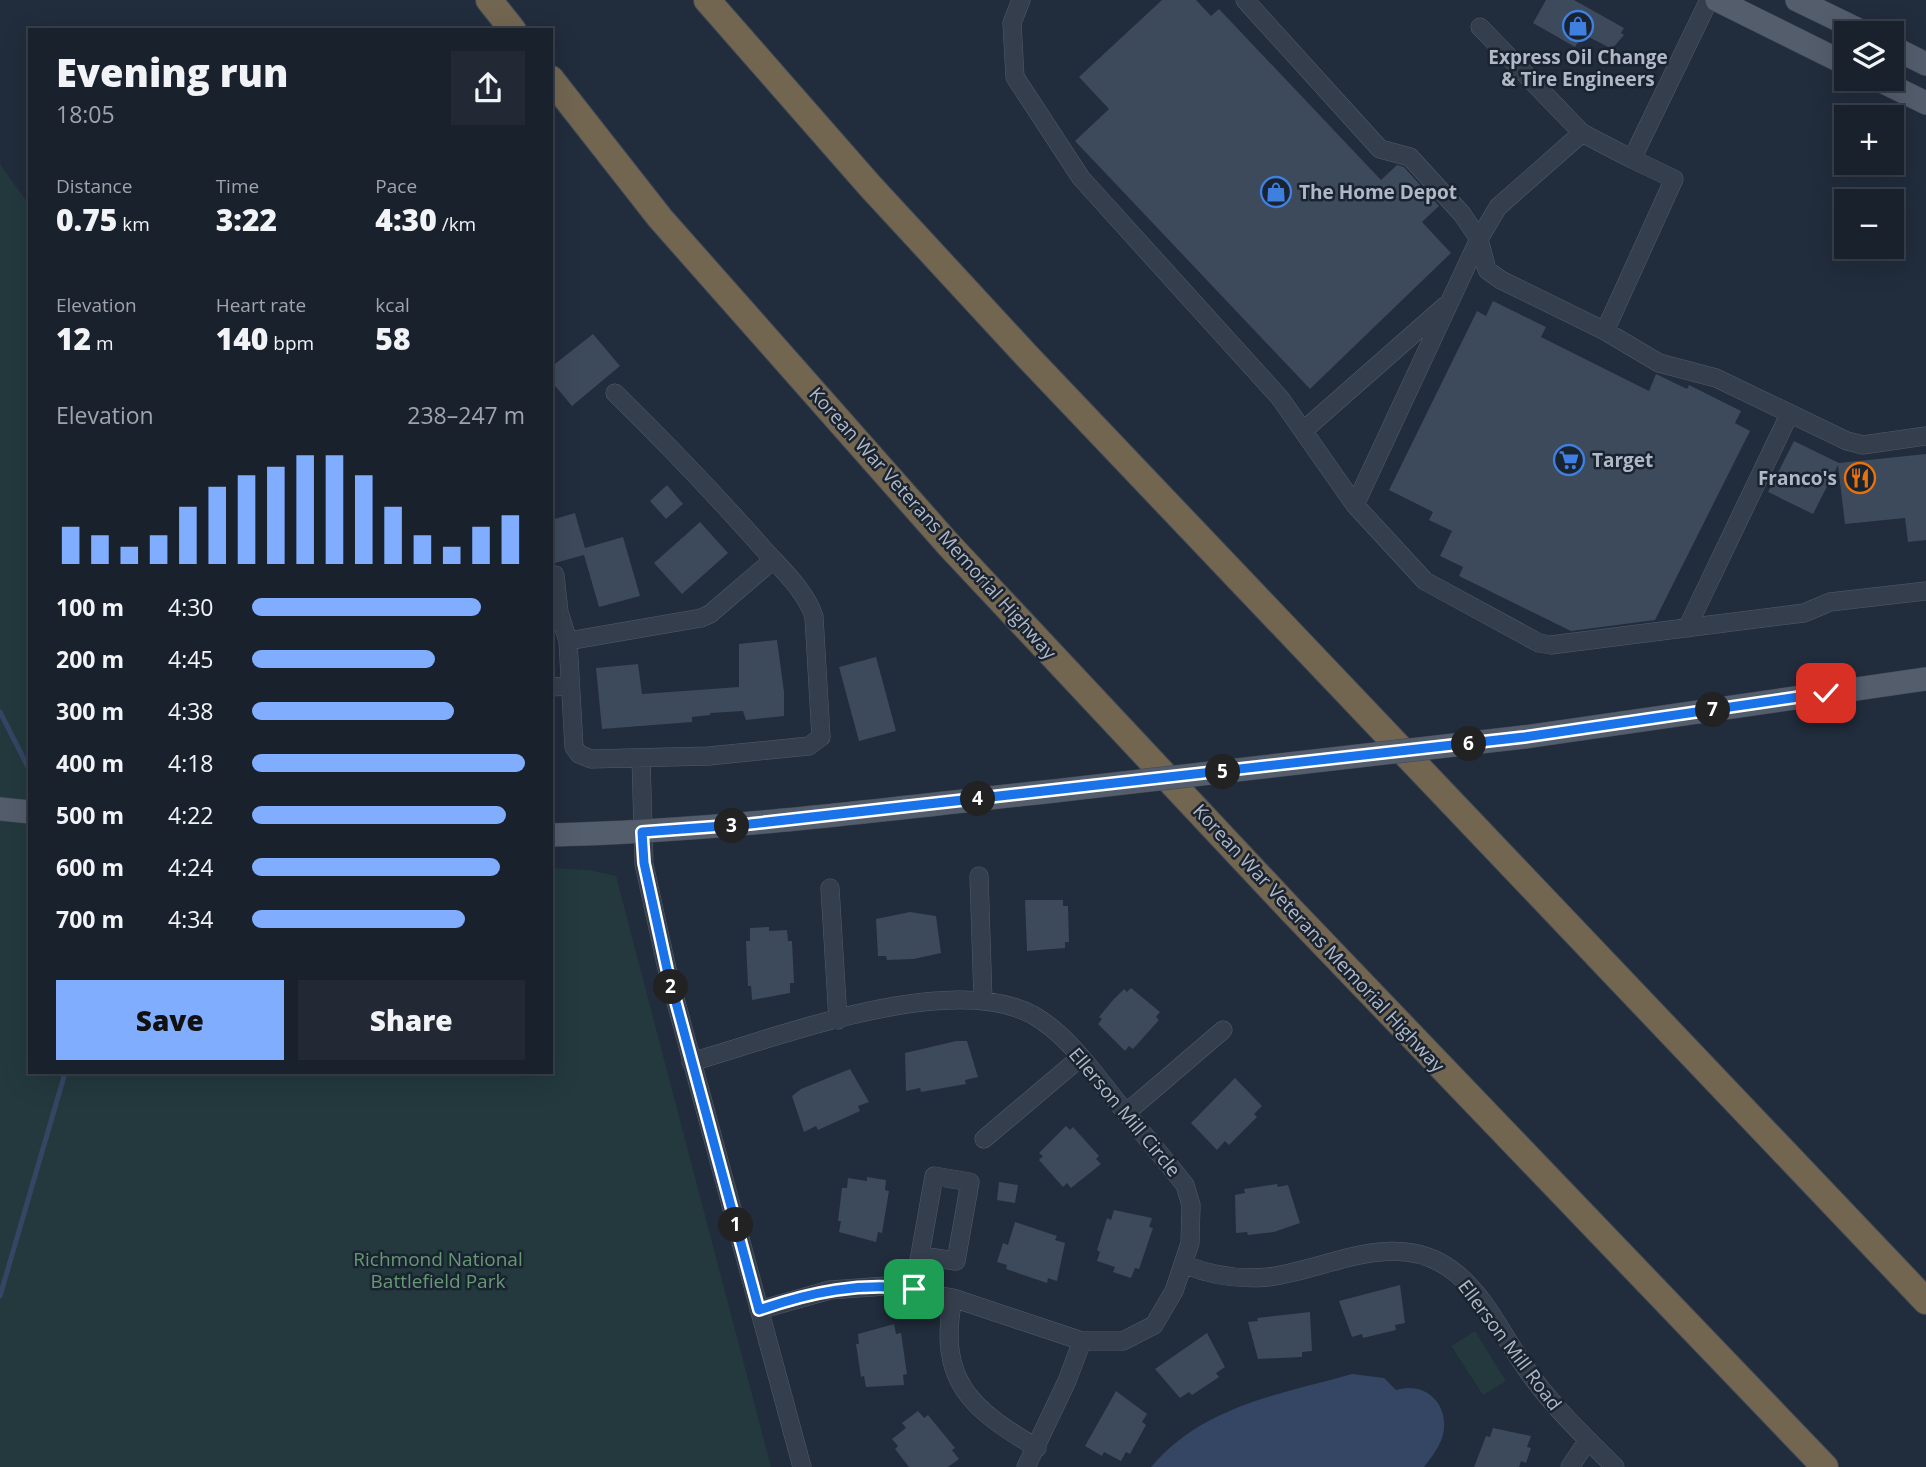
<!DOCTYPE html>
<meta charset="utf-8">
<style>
:root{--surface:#19212d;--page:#222935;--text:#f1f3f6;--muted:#9fa3aa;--line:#373e49;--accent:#80adfd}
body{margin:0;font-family:"Open Sans",sans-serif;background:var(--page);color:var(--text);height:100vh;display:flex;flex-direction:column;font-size:26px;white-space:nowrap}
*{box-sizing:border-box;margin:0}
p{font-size:23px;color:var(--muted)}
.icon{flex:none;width:38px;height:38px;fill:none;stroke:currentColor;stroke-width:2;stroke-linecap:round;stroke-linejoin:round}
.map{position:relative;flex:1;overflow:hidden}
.panel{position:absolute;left:28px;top:28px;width:525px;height:1046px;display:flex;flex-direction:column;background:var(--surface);border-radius:0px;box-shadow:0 7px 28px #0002,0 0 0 2px var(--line)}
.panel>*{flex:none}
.buttons{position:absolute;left:1834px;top:21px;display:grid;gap:14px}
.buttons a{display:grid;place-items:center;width:70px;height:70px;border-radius:0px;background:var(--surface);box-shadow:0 7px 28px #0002,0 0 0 2px var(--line);font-size:35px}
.pin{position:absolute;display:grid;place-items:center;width:60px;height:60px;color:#fff;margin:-30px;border-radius:14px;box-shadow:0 4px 10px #0006}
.km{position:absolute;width:35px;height:35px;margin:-18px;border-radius:50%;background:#222;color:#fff;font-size:19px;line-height:35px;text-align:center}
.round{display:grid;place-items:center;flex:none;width:74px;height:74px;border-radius:0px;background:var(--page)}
.head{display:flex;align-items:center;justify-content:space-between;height:119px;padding:0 28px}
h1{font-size:38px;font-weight:800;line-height:52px}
.stats{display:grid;grid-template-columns:repeat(3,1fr);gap:10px;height:119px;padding:7px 28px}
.stats div{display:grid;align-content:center}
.stats b{font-size:30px;font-weight:800}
.stats small{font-size:19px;font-weight:400}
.stats p{font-size:19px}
.chart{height:196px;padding:14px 28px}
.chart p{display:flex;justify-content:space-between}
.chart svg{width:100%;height:126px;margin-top:7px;stroke:var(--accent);stroke-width:6}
.action{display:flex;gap:14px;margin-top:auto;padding:14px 28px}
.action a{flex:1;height:80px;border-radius:0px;background:var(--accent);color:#111;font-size:28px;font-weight:800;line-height:80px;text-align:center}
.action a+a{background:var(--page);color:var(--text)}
ul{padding:0 28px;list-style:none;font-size:23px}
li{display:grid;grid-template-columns:112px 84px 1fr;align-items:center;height:52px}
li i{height:18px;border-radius:9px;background:var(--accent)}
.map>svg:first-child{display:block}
.green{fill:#23393d}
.water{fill:#344664}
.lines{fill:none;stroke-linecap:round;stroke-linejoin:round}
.stream{stroke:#344664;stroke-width:5}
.building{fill:#3d4a5b}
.minor-casing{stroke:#535b69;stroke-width:19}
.major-casing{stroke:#3e4755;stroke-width:24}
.highway-casing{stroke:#404856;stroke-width:28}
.minor{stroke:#353e4c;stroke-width:18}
.major{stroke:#535d6c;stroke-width:23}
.highway{stroke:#726651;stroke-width:26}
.major-bridge-casing{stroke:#3e4755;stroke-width:24;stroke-linecap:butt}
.major-bridge{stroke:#535d6c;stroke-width:23}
.route-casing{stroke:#fff;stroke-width:14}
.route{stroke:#1a73e8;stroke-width:9}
.labels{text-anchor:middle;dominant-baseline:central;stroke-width:5;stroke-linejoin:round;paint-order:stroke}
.poi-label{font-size:19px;font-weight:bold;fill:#b0b8c8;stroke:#1a2330;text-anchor:start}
.street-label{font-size:19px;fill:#b0b8c8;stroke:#1a2330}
.park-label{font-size:19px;fill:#669a73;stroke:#1a2330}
</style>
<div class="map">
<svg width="1926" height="1467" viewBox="0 0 1926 1467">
<rect width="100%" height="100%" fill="#212c3c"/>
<path class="green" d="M 0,164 L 30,206 L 30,1073 L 551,1073 L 551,868 L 589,870 L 616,876 L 771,1467 L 0,1467 Z
M 1475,1331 L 1506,1381 L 1483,1395 L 1451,1346 Z"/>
<path class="water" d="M 1352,1374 L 1384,1378 L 1396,1390 C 1427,1380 1452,1407 1442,1438 C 1438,1449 1431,1458 1424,1467 L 1151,1467 C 1204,1405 1278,1395 1352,1374 Z"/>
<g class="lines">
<path class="stream" d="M 0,712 L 30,771
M 0,1296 L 65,1073"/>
</g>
<path class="building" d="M 1162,0 L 1196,0 L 1211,16 L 1219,9 L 1381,180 L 1397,165 L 1404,167 L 1439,206 L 1422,222 L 1451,253 L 1310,389 L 1075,141 L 1109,109 L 1079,77 Z
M 1546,0 L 1574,0 L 1624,28 L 1621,33 L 1624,35 L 1612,49 L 1583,34 L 1575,47 L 1533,23 Z
M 1493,301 L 1546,327 L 1541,337 L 1649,391 L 1656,374 L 1687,389 L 1689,385 L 1741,411 L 1735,423 L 1750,431 L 1655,620 L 1571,631 L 1459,576 L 1463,567 L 1440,556 L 1452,531 L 1429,520 L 1433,512 L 1389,490 L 1477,311 L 1486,316 Z
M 593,334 L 620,366 L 572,406 L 551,381 L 551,367 Z
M 1794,441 L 1839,463 L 1926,454 L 1926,540 L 1908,542 L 1905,518 L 1845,524 L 1838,465 L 1813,514 L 1768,492 Z
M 667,485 L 683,504 L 666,519 L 650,501 Z
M 575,513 L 585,548 L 623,537 L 640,596 L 599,607 L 584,555 L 551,564 L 551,520 Z
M 700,522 L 728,553 L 682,594 L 654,563 Z
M 777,640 L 784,692 L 784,716 L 746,720 L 743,711 L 710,713 L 710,715 L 692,717 L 692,722 L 602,729 L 596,668 L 638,664 L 642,694 L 739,687 L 739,644 Z
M 876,657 L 896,731 L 859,741 L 839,667 Z
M 1025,900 L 1063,900 L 1063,906 L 1068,906 L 1069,942 L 1065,942 L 1065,948 L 1027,951 Z
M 910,912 L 936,916 L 941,953 L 914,959 L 887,960 L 886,956 L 878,956 L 876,919 Z
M 769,927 L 769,931 L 787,930 L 788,941 L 792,941 L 794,983 L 790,983 L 790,993 L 752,1000 L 751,986 L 748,986 L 746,941 L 750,941 L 750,928 Z
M 1131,988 L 1160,1012 L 1156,1017 L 1159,1020 L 1133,1049 L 1129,1046 L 1125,1051 L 1098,1024 L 1102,1019 L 1099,1017 L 1113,1000 L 1124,989 L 1127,992 Z
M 956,1041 L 967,1041 L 978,1077 L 965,1080 L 966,1084 L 921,1092 L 920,1088 L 906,1091 L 905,1053 Z
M 850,1069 L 869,1102 L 858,1106 L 860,1111 L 818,1130 L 816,1126 L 804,1132 L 792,1096 L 801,1089 Z
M 1235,1078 L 1262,1106 L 1254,1114 L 1257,1117 L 1229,1145 L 1225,1141 L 1217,1150 L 1191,1123 Z
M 1066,1126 L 1070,1130 L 1073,1127 L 1099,1156 L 1096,1159 L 1101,1164 L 1071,1188 L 1067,1183 L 1063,1187 L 1039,1160 L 1043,1156 L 1039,1153 Z
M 867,1177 L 886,1180 L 885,1190 L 889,1191 L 882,1233 L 878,1232 L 876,1242 L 839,1232 L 841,1221 L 838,1221 L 842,1188 L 847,1188 L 848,1178 L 867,1181 Z
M 999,1182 L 1018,1185 L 1015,1203 L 997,1200 Z
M 1277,1184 L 1278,1187 L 1288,1185 L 1300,1223 L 1274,1232 L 1248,1235 L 1247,1232 L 1236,1233 L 1235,1195 L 1245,1193 L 1244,1189 Z
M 1114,1210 L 1152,1218 L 1149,1227 L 1153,1228 L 1139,1269 L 1135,1268 L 1131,1278 L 1113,1272 L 1115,1267 L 1097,1261 L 1100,1252 L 1097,1250 L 1107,1218 L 1111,1220 Z
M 1015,1222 L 1057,1236 L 1055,1240 L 1065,1243 L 1057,1281 L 1048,1278 L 1047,1283 L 1006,1269 L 1007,1265 L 997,1262 L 1003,1243 L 1008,1245 Z
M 1400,1285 L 1405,1323 L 1395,1325 L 1396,1330 L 1363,1338 L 1362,1334 L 1352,1337 L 1339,1301 Z
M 1310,1312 L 1312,1351 L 1302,1352 L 1302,1357 L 1258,1359 L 1248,1322 L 1258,1321 L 1257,1318 Z
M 894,1324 L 896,1334 L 901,1333 L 907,1374 L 903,1375 L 904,1385 L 866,1387 L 864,1376 L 861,1377 L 856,1344 L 859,1344 L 858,1334 Z
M 1207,1333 L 1225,1367 L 1216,1373 L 1219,1377 L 1192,1395 L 1189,1392 L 1180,1398 L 1155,1369 Z
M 1116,1391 L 1147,1414 L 1142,1422 L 1146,1425 L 1130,1454 L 1126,1452 L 1121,1461 L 1104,1452 L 1102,1456 L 1085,1446 Z
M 918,1411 L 924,1418 L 928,1415 L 955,1448 L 952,1450 L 959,1459 L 948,1467 L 909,1467 L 895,1449 L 898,1446 L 892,1439 L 906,1428 L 902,1423 Z
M 1493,1428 L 1531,1436 L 1527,1447 L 1531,1448 L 1526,1463 L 1521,1461 L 1519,1467 L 1474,1467 L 1486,1436 L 1490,1437 Z"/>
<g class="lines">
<g class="minor-casing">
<path id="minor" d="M 1021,0 L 1012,23 L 1015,77 L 1081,178 L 1280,398 L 1355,505
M 1245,0 L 1380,149 L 1410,157 L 1462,214 L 1479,239 L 1487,270 L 1501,280 L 1605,331 L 1659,363 L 1716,378 L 1847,441 L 1863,445 L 1926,436
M 1480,27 L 1582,133
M 1632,159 L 1582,133 L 1498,207 L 1479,239 L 1355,505 L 1425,581 L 1539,643 L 1551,645 L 1804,613 L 1830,602 L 1926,591
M 1605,331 L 1674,179 L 1632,159 L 1709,0
M 615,393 C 665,442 713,492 760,545 C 778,566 806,590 814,617 L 821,737 L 809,746 L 709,756 L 591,759 L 579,754 L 574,747 L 568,641 L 701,618 L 710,614 L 773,560
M 1303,431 L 1445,306
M 555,575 L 559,612 L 568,641
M 1687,628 L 1789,415
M 551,687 L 569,686
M 641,758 L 644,864 L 667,969 L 802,1467
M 979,876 L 983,1000
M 830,888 L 838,1020
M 691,1062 C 779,1037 950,970 1033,1015 C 1068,1035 1093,1072 1118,1103 C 1140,1130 1163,1157 1185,1185 L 1191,1205 L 1190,1243 L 1174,1291 L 1154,1325 L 1123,1341 L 1082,1341 L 953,1298 L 886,1286 L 830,1290 L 759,1310
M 1126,1113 L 1223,1030
M 984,1139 L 1081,1057
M 1185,1265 C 1211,1275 1239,1280 1268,1277 C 1331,1269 1399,1225 1457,1274 C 1486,1298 1502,1334 1523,1364 C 1549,1403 1582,1434 1615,1467
M 914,1289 L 934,1176 L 970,1182 L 956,1261 L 921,1256
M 953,1298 C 937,1381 971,1409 1037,1448
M 1026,1467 L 1067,1381 L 1082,1341
M 1570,1467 L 1588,1440"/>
</g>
<g class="major-casing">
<path id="major" d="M 1717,0 L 1846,64
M 1797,0 L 1865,33
M 1892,47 L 1926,64
M 1877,79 L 1926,103
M 1524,737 L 1926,679
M 0,809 L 30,812
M 551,835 C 720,831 887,809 1054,791"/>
</g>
<g class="highway-casing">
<path id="highway" d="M 489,0 L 513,30
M 707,0 L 870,186 L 1026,355 L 1926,1301
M 551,79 L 660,218 L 948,544 L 1291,910 L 1825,1467"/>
</g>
<use href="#minor" class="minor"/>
<use href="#major" class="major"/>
<use href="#highway" class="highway"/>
<g class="major-bridge-casing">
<path id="major-bridge" d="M 1054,791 L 1524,737"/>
</g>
<use href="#major-bridge" class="major-bridge"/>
</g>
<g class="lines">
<g class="route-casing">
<path id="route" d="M 914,1289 C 860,1282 811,1292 759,1310 L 667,969 L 644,863 L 642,832 L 750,824 L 1524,737 L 1826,693"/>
</g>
<use href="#route" class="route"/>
</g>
<defs>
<g id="shop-ring" transform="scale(1.575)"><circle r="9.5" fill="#1a2330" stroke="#3f7fe0" stroke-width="1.5"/><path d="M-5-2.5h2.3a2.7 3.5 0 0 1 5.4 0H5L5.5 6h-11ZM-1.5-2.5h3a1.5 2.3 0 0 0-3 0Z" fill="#3f7fe0"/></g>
<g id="supermarket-ring" transform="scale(1.575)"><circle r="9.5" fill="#1a2330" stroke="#3f7fe0" stroke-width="1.5"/><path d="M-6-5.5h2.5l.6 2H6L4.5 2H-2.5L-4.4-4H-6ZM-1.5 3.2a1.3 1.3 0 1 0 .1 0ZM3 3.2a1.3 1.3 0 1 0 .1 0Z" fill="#3f7fe0"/></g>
<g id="restaurant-ring" transform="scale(1.575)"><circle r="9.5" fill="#1a2330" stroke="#e8710a" stroke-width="1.5"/><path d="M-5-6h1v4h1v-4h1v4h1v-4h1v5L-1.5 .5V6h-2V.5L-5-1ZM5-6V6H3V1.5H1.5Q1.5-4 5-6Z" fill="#e8710a"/></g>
</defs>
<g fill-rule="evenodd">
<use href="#shop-ring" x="1578" y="26"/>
<use href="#shop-ring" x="1276" y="192"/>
<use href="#supermarket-ring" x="1569" y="460"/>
<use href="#restaurant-ring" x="1860" y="478"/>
</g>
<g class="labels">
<g class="poi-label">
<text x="1578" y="57" text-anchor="middle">Express Oil Change<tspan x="1578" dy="22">&amp; Tire Engineers</tspan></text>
<text x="1299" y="192">The Home Depot</text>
<text x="1592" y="460">Target</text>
<text x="1837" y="478" text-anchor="end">Franco's</text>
</g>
<g class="street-label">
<text transform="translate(933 523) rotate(48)">Korean War Veterans Memorial Highway</text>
<text transform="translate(1319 938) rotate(47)">Korean War Veterans Memorial Highway</text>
<text transform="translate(1125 1112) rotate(50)">Ellerson Mill Circle</text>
<text transform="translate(1510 1345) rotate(53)">Ellerson Mill Road</text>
</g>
<g class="park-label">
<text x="438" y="1259">Richmond National<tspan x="438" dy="22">Battlefield Park</tspan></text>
</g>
</g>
</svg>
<div class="buttons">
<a><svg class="icon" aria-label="layers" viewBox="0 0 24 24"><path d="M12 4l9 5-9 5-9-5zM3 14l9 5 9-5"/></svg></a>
<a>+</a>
<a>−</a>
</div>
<div class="pin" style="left:914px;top:1289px;background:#1e9e55"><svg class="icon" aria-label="arrive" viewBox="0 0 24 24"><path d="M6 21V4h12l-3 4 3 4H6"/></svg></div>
<div class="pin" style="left:1826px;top:693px;background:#d93025"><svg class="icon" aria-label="check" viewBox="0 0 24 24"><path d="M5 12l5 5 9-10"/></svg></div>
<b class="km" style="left:736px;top:1225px">1</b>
<b class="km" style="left:671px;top:987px">2</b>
<b class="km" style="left:732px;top:826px">3</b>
<b class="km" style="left:978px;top:799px">4</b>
<b class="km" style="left:1223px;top:772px">5</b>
<b class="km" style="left:1469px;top:744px">6</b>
<b class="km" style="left:1713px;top:710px">7</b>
<section class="panel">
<div class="head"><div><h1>Evening run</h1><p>18:05</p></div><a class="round"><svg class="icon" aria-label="share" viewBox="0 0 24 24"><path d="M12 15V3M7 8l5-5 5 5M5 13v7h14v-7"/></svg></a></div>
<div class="stats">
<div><p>Distance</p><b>0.75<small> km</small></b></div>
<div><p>Time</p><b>3:22</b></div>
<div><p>Pace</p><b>4:30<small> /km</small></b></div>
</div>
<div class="stats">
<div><p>Elevation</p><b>12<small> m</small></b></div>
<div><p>Heart rate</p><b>140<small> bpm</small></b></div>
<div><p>kcal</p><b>58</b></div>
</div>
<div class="chart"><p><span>Elevation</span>238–247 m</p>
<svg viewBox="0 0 160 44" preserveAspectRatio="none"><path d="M5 44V31M15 44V34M25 44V38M35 44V34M45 44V24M55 44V17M65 44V13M75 44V10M85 44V6M95 44V6M105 44V13M115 44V24M125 44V34M135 44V38M145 44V31M155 44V27"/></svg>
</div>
<ul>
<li><b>100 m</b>4:30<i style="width:84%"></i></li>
<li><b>200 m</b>4:45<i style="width:67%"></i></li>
<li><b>300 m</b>4:38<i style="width:74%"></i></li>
<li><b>400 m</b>4:18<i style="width:100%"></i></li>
<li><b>500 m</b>4:22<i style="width:93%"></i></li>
<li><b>600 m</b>4:24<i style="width:91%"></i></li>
<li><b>700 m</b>4:34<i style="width:78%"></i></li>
</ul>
<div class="action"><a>Save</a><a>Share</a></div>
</section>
</div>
